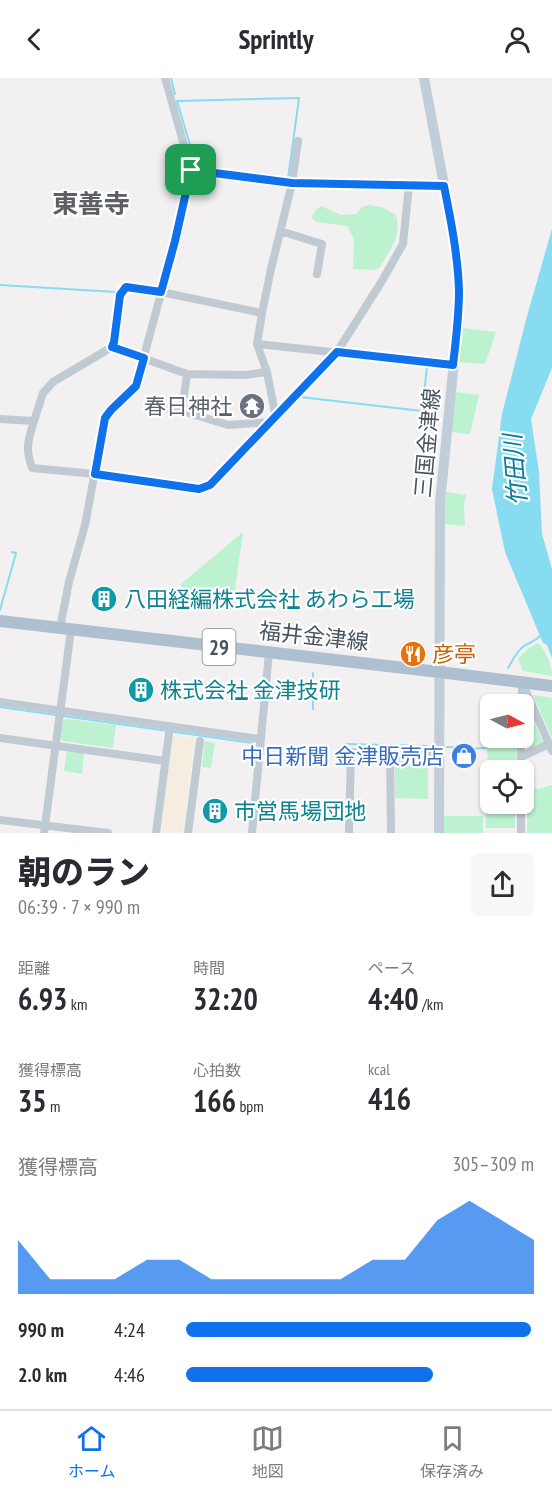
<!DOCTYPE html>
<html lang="ja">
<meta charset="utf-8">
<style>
:root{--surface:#fff;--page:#f7f7f7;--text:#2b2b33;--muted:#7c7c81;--line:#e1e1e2;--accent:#0f72ec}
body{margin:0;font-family:"PT Sans Narrow","Noto Sans JP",sans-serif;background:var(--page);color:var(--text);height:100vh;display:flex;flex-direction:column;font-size:22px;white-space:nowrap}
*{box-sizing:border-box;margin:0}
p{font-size:20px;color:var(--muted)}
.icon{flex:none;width:33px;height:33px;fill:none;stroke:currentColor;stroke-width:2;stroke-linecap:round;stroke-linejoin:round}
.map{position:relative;height:755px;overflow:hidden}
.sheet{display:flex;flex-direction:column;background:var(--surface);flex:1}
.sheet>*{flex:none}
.needle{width:39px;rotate:97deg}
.tools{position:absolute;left:480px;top:616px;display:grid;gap:12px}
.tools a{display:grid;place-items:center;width:54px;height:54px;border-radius:9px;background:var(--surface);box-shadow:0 2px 4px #0004;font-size:30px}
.pin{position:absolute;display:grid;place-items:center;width:51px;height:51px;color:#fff;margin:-26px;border-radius:12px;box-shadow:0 3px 9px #0006}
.round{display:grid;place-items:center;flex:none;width:63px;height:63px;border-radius:9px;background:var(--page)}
.headline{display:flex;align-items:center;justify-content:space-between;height:102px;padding:0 18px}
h1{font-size:33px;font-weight:800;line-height:45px}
.stats{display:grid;grid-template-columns:repeat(3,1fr);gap:9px;height:102px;padding:6px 18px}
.stats div{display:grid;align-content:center}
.stats b{font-size:30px;font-weight:800}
.stats small{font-size:16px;font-weight:400}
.stats p{font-size:16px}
.chart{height:168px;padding:12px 18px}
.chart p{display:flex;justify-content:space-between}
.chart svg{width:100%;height:108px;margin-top:6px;fill:var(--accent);opacity:.7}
ul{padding:0 18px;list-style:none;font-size:20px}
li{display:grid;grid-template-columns:96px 72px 1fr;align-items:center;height:45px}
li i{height:15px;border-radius:8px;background:var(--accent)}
header{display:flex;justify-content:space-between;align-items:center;height:78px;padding:0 18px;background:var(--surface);font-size:27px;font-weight:800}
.tab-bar{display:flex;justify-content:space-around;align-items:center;height:84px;border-top:2px solid var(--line);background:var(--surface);font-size:16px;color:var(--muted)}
.tab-bar a{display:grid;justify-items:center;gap:3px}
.tab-bar .active{color:var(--accent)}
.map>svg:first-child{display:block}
.green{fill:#bcf2d0}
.sand{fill:#f4ede0}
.water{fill:#87dcf1}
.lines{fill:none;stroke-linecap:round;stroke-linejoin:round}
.stream{stroke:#87dcf1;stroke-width:2}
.street{stroke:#c0cad2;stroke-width:8}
.secondary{stroke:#c1cdd9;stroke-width:10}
.primary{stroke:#aebfd0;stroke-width:12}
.route-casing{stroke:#fff;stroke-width:12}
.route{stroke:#0f72ec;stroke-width:8}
.labels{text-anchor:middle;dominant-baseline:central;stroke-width:4.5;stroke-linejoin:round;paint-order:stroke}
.shield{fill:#fff;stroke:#7e878e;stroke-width:1.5}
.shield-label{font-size:21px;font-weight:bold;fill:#47535e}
.worship-label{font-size:22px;fill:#5b616d;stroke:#fff;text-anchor:end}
.street-label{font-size:22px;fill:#47535e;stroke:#fff}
.culture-label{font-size:22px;fill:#0d838f;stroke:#fff;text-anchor:start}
.food-label{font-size:22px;fill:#c56008;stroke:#fff;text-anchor:start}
.shop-label{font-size:22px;fill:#366cbe;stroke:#fff;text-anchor:end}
.water-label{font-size:24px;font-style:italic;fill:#077d9b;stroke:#fff}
.quarter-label{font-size:26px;font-weight:bold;fill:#5c6065;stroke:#fff}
</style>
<header><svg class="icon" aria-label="back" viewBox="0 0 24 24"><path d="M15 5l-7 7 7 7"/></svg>Sprintly<svg class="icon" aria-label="person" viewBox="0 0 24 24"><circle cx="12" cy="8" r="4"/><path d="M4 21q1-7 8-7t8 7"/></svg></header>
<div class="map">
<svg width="552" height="755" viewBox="0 0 552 755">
<rect width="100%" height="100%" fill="#f2f0f0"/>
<path class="green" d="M 368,127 L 382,129 L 396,137 C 402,159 390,172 379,190 L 375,192 L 353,191 L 354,161 L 347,148 L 317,144 L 311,140 L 315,133 L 321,128 L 341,137 L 356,136 L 362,129 Z
M 463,250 L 496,254 L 485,286 L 459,284 Z
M 456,314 L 479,317 L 470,356 L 451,354 Z
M 446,414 L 466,417 L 464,427 L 465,448 L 443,446 Z
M 243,454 L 232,532 L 179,525 L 181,506 Z
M 538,565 C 546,572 552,588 552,598 L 523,593 L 518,580 L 528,571 Z
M 533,617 L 552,620 L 552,660 Z
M 532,639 L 543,665 L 529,671 L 529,641 Z
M 67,641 L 116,647 L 113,670 L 63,663 L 61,660 L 63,643 Z
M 507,660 L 517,660 L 516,693 L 496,693 L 496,685 L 488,684 L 487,671 L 501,667 Z
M 205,663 L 215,665 L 211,690 L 202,689 Z
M 67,673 L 84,675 L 82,696 L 64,693 Z
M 399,680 L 425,681 L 428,684 L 428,721 L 395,720 L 395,683 Z
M 552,707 L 552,755 L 527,755 L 528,708 L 539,711 Z
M 486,722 L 490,722 L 490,726 L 515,726 L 515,750 L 486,750 Z
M 444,738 L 483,738 L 483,755 L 444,755 Z"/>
<path class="sand" d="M 173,658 L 194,661 L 182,754 L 161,752 Z"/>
<path class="water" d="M 552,151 L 552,290 L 531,341 L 539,394 L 542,456 L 552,491 L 552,580 L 547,567 L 543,565 L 505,474 L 492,411 L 502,336 L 527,238 Z"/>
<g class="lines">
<path class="stream" d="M 171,0 L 175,16
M 193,77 L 177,23 L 299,20 L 288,101
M 0,207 L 116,214
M 428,279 L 440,281
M 300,319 L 422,333 L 427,289
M 0,532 L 16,475 L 12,474
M 508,590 C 512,583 517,573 524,568 C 532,563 533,565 541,557
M 313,595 L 313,631
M 510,627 L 511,619
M 0,629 L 252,665
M 345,666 L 427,668
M 447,669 C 465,669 491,676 504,660"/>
<path class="street" d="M 191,92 L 292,105 L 444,108
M 280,153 L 322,166 L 317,196
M 257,266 L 453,287
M 112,269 L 187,296 L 245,297 L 267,294 L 257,266 L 262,235 L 271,191 L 292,105 L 298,63
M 267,294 L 276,340
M 187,296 L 182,333 L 228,347 L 271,344
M 154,328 L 182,333
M 0,341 L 34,343 L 43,315 L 53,304 L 112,269 L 114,264 L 120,217 L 126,209 L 161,214 L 262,235
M 34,343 C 28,363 25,370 32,390 L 95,396 L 199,411 L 210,407 L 337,274 L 382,203 L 403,166 L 409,107
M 60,550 L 69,504 L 85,447 L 105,340 L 111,332 L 136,308 L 175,163 L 191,92 L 165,0
M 522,604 L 552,673
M 0,624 L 260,661
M 522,627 L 522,609
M 0,660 L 165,683
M 390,675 L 391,755
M 521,679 L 549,666
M 521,693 L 521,660
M 0,742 L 108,755
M 44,755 L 71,552
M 156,755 L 170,648
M 188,755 L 200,663
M 252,755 L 269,574
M 349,755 L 351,674 L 439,678
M 521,755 L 521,726"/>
<path class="secondary" d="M 424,0 L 455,166 L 459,212 L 458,243 L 440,425 L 439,755"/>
<path class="primary" d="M 0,543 L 439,594 L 552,608"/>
</g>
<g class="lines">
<g class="route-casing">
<path id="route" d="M 191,92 L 292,105 L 444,108 C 451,143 458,178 459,213 C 459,238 456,262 453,287 L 337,274 L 210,407 L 199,411 L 95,396 L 105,340 L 111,332 L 136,308 L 144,280 L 112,269 L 114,264 L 120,217 L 126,209 L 161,214 L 175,163 Z"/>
</g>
<use href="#route" class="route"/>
</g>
<defs>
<g id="temple-disc" transform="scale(1.35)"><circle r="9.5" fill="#6b7280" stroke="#fff"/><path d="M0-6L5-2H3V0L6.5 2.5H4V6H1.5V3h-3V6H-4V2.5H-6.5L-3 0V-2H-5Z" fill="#fff"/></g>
<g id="building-disc" transform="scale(1.35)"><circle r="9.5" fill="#0f9aa8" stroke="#fff"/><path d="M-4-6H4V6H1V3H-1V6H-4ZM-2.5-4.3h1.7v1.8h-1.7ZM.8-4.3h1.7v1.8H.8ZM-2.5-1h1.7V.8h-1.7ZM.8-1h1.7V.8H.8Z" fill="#fff"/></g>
<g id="restaurant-disc" transform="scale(1.35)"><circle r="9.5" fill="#e8710a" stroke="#fff"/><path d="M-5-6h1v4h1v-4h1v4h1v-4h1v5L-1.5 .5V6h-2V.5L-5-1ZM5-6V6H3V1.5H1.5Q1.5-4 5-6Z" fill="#fff"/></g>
<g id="shop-disc" transform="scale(1.35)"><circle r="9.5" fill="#3f7fe0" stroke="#fff"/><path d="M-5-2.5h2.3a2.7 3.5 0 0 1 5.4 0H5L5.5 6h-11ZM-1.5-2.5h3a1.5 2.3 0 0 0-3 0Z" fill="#fff"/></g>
</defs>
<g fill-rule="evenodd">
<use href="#temple-disc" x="252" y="328"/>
<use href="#building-disc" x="104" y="521"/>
<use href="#restaurant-disc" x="413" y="576"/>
<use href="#building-disc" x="141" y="612"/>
<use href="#shop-disc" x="464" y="678"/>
<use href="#building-disc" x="215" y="733"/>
</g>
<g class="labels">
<rect class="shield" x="202.5" y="551" width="33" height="36" rx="4.5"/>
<g class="shield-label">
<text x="219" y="569">29</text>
</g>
<g class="worship-label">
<text x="232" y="328">春日神社</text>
</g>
<g class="street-label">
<text transform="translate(427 365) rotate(-85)">三国金津線</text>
<text transform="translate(314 558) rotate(6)">福井金津線</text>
</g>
<g class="culture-label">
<text x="124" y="521">八田経編株式会社 あわら工場</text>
<text x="160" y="612">株式会社 金津技研</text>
<text x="234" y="733">市営馬場団地</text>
</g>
<g class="food-label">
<text x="432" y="576">彦亭</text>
</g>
<g class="shop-label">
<text x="444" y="678">中日新聞 金津販売店</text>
</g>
<g class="water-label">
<text transform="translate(515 392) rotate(-95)">竹田川</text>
</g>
<g class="quarter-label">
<text x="91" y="125">東善寺</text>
</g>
</g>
</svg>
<div class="tools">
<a><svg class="needle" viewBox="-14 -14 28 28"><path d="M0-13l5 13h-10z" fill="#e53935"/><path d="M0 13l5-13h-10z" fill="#7c7c81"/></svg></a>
<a><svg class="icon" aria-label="locate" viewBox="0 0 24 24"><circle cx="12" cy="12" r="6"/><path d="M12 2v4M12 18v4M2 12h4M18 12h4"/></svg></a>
</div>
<div class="pin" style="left:191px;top:92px;background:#1e9e55"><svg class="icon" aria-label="arrive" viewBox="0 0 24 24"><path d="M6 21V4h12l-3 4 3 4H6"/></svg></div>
</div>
<section class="sheet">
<div class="headline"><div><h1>朝のラン</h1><p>06:39 · 7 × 990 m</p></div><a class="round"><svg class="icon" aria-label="share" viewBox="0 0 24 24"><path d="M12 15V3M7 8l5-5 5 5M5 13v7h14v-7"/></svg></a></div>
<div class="stats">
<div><p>距離</p><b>6.93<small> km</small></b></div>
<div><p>時間</p><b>32:20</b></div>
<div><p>ペース</p><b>4:40<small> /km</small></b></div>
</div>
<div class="stats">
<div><p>獲得標高</p><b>35<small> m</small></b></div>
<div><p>心拍数</p><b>166<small> bpm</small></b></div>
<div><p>kcal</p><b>416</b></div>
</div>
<div class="chart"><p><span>獲得標高</span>305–309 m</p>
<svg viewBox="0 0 160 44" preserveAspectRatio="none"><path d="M0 44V22L10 38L20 38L30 38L40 30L50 30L60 38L70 38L80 38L90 38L100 38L110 30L120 30L130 14L140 6L150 14L160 22V44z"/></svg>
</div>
<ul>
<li><b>990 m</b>4:24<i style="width:99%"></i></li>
<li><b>2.0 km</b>4:46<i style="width:71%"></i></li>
</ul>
</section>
<nav class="tab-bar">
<a class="active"><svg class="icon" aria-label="home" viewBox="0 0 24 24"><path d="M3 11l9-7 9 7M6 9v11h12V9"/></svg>ホーム</a>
<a><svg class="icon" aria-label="map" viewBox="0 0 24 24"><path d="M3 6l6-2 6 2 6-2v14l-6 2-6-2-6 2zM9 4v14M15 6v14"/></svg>地図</a>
<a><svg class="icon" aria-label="saved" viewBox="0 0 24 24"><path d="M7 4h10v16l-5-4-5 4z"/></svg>保存済み</a>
</nav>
